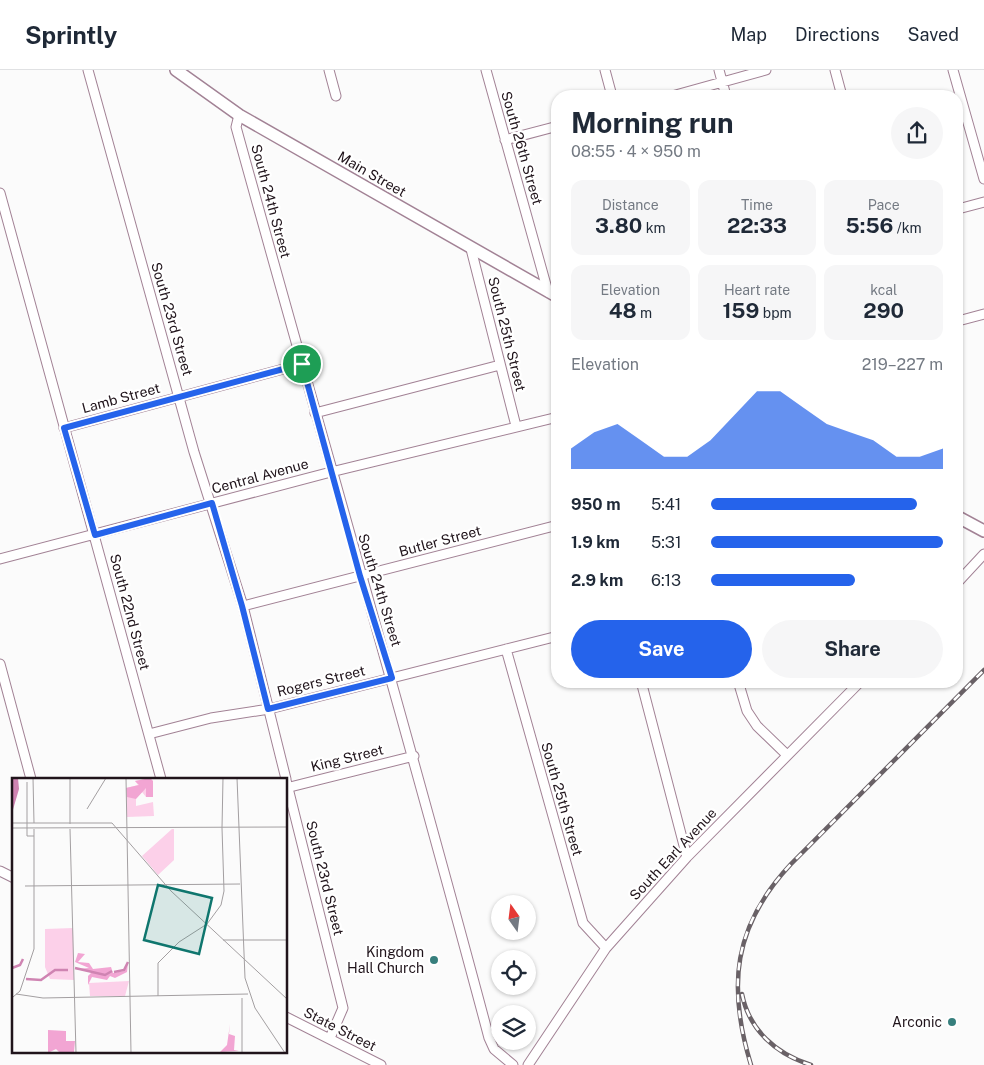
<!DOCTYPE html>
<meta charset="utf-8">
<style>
:root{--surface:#fff;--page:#f6f6f7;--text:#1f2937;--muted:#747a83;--line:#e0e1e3;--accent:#2563eb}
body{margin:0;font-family:"Public Sans",sans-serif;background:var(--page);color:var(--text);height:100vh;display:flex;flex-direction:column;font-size:19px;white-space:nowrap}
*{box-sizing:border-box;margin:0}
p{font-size:16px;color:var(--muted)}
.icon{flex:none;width:28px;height:28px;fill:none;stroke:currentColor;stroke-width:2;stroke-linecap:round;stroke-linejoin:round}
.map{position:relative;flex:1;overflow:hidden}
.side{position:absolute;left:551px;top:20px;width:412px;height:598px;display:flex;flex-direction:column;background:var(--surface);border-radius:20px;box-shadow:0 1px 4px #0004}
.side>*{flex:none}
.needle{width:32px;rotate:346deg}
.fabs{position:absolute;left:491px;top:825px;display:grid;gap:10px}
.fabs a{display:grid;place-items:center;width:45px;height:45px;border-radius:50%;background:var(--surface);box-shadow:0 1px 4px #0004;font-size:25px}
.pin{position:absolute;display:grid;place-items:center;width:42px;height:42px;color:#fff;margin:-21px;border:2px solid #fff;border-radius:50%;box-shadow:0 1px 5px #0007}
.round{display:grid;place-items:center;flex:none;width:52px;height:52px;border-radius:26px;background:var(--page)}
.head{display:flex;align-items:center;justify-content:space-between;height:85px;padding:0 20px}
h1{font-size:28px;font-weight:700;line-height:38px}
.metrics{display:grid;grid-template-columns:repeat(3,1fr);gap:8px;height:85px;padding:5px 20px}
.metrics div{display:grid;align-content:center;border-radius:12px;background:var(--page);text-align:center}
.metrics b{font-size:21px;font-weight:700}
.metrics small{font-size:14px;font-weight:400}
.metrics p{font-size:14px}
.chart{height:140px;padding:10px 20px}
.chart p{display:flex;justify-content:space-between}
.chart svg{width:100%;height:90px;margin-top:5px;fill:var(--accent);opacity:.7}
.action{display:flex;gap:10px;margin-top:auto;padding:10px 20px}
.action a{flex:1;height:58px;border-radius:30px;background:var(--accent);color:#fff;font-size:20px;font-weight:700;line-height:58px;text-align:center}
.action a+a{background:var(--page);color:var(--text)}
ul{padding:0 20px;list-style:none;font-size:16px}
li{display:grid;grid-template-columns:80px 60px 1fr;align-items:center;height:38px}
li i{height:12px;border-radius:6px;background:var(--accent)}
header{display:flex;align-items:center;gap:30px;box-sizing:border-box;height:70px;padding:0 25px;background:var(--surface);border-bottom:1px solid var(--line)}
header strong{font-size:24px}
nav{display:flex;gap:28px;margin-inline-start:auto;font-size:18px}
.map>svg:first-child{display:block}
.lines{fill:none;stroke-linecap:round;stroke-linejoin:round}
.minor-casing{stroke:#a28295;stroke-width:11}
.major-casing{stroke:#a28295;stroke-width:14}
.minor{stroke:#fff;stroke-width:9}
.major{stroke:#fff;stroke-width:11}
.rail-casing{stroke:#696166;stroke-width:4.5}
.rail{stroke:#fff;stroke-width:2.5;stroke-dasharray:8;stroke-linecap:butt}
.route-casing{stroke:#fff;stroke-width:10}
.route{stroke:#2563eb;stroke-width:6}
.poi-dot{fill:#377f7d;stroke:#fff;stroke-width:2}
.labels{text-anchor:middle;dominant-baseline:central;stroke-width:4.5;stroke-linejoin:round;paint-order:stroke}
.street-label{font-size:14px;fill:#20141b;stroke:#fff}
.poi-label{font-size:14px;fill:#20141b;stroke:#fff;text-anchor:end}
.inset-river{fill:none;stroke:#cf84b2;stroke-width:2.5}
.inset-road{fill:none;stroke:#a39fa1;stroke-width:1}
.view{fill:#0f766e;fill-opacity:0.15;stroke:#0f766e;stroke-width:2.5}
.inset-edge{fill:none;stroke:#20141b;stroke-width:2.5}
</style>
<header>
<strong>Sprintly</strong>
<nav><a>Map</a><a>Directions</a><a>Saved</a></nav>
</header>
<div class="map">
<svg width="984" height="995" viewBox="0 0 984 995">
<rect width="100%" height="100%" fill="#fbfbfb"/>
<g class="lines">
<g class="minor-casing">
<path id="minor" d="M 88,0 L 194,382 L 243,536 L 286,709
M 329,0 L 336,26
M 486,0 L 548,222
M 605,0 L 612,26
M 719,0 L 726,26
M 835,0 L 842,26
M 953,0 L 984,109
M 672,26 L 766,0
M 239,45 L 236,57 C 320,361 408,663 489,968 L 494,979 L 513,995
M 505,70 L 558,56
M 0,123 L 161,709
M 958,139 L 984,132
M 471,179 L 516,356
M 958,251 L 984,244
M 315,343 L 500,295
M 64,358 L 302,294
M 0,489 L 331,402 L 558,347
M 958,512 L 984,484
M 243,536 L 558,455
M 506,579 L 583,853 L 606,878
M 0,594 L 31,709
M 641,611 L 687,787
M 738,611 L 747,641 L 757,656 L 787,685
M 149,664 L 211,648 L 269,639 L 558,566
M 286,710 L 343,938 L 330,968
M 286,718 L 414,686
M 0,801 L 14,808
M 286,947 L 381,995
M 528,995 L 606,878 L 687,787 L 861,611"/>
</g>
<g class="major-casing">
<path id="major" d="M 176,0 L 239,45 L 558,227
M 958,447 L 984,461"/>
</g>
<use href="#minor" class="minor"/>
<use href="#major" class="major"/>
<g class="rail-casing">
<path id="rail" d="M 742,924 C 749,960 776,984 811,995
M 751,995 C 727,916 733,856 791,794 L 984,600"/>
</g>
<use href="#rail" class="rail"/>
</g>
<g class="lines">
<g class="route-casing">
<path id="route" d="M 302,294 L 360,506 L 392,608 L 268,639 L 242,536 L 212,433 L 95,465 L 64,358 Z"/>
</g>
<use href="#route" class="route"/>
</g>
<g class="poi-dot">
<circle cx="434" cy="890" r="5"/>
<circle cx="952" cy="952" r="5"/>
</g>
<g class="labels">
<g class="street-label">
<text transform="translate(522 78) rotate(74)">South 26th Street</text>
<text transform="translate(372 104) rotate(30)">Main Street</text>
<text transform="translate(271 131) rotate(75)">South 24th Street</text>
<text transform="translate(172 249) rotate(74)">South 23rd Street</text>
<text transform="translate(507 264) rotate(76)">South 25th Street</text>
<text transform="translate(121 328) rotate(-15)">Lamb Street</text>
<text transform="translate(260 406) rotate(-15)">Central Avenue</text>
<text transform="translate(440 471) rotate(-15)">Butler Street</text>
<text transform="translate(380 520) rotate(73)">South 24th Street</text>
<text transform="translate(130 542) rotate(75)">South 22nd Street</text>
<text transform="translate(321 611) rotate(-14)">Rogers Street</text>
<text transform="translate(347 688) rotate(-14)">King Street</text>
<text transform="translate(562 729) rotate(74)">South 25th Street</text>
<text transform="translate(673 784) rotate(-47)">South Earl Avenue</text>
<text transform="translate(325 808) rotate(76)">South 23rd Street</text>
<text transform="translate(340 959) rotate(27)">State Street</text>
</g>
<g class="poi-label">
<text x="424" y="882">Kingdom<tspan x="424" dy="16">Hall Church</tspan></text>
<text x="942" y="952">Arconic</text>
</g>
</g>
<g transform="translate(12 708)">
<rect width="275" height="275" fill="#fbfbfb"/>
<path d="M 138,0 L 141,3 L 141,19 L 134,19 L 130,14 L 124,19 L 124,28 L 141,24 L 142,38 L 115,39 L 114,10 L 126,7 L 123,3 ZM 160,51 L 162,51 L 162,82 L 146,97 L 130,78 ZM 61,150 L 62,202 L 38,201 L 33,189 L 33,151 ZM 117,203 L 113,218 L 78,218 L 77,205 Z" fill="#fcd0e9"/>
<path d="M 138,0 L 141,3 L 141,19 L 134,19 L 134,10 L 124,21 L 115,19 L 114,10 L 127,7 L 123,3 ZM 66,175 L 73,176 L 66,184 L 77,185 L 81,191 L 99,189 L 101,195 L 112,193 L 116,185 L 115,194 L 103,200 L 98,198 L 95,202 L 80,199 L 76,207 L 76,198 L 80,194 L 63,191 L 77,190 L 63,184 ZM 218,246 L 217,256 L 223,258 L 222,272 L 227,273 L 208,274 L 215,267 ZM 36,252 L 54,253 L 54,263 L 63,263 L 62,274 L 48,275 L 44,271 L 36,275 Z" fill="#f2a5d3"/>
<path d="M 0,0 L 6,0 L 7,11 L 0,35 Z" fill="#cf84b2"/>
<path class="inset-river" d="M 0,190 L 8,187 L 11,181M 63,190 L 93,197 L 100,193M 102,194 L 112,192 L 116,184M 14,201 L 29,202 L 43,192 L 56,192"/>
<path class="inset-road" d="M 21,0 L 22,45M 58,0 L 58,46M 114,0 L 119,275M 225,0 L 233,200 L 243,230 L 273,275M 15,4 L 15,58 L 22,58M 75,31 L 94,0M 0,45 L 100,45 L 159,113 L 275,221M 0,50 L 275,49M 210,50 L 211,0M 58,51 L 64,275M 13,108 L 228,106M 211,162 L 275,162M 4,216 L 31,220 L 236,216M 146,218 L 146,185 L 167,164 L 195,146 L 209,127 L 212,113 L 210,50M 1,219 L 8,213 L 22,171 L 22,51M 230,220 L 230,275"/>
<path class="view" d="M 146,107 L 200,120 L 187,176 L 132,162 Z"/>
<rect width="275" height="275" class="inset-edge"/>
</g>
</svg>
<div class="fabs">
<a><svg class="needle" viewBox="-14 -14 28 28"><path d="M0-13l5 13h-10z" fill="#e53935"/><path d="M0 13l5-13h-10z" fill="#747a83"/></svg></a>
<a><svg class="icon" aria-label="locate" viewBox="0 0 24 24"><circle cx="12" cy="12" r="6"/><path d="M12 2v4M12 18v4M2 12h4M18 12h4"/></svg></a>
<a><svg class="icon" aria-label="layers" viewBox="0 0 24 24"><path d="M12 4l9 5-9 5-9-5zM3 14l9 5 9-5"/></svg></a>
</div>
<div class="pin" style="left:302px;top:294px;background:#1e9e55"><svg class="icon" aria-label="arrive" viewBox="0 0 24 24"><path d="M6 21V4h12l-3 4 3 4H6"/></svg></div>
<section class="side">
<div class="head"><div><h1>Morning run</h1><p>08:55 · 4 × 950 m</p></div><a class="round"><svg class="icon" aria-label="share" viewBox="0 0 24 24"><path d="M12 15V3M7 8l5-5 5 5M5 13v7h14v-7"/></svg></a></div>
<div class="metrics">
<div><p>Distance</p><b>3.80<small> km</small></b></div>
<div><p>Time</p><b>22:33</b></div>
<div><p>Pace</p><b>5:56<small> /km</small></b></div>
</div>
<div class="metrics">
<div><p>Elevation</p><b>48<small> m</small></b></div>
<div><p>Heart rate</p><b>159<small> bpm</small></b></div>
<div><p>kcal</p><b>290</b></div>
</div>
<div class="chart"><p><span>Elevation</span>219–227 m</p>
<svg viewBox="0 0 160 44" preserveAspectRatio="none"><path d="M0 44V34L10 26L20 22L30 30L40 38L50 38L60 30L70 18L80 6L90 6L100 14L110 22L120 26L130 30L140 38L150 38L160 34V44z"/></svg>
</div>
<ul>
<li><b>950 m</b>5:41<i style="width:89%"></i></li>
<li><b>1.9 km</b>5:31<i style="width:100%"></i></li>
<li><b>2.9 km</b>6:13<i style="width:62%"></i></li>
</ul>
<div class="action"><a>Save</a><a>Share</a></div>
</section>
</div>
